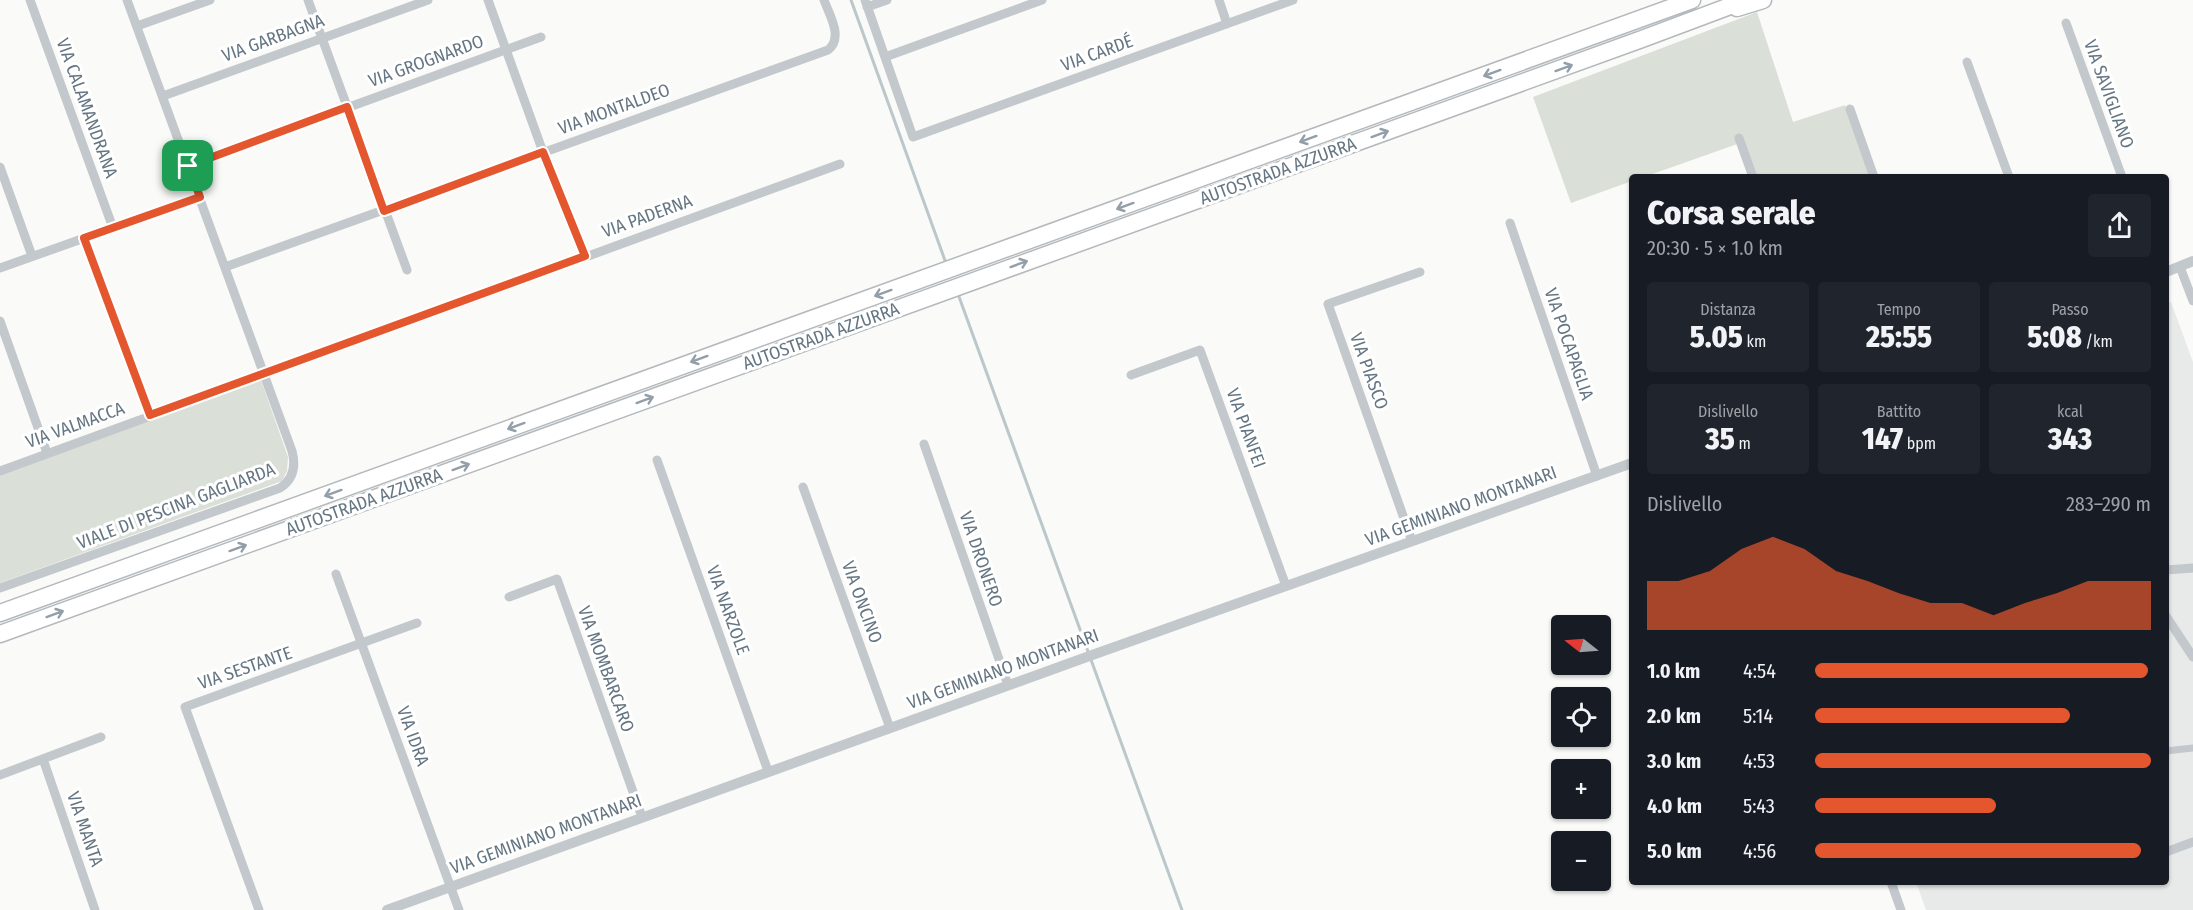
<!DOCTYPE html>
<html lang="it">
<meta charset="utf-8">
<style>
:root{--surface:#171b24;--page:#20242c;--text:#f1f3f6;--muted:#9ea1a6;--accent:#e4572e}
body{margin:0;font-family:"Fira Sans Condensed",sans-serif;background:var(--page);color:var(--text);height:100vh;display:flex;flex-direction:column;font-size:22px;white-space:nowrap}
*{box-sizing:border-box;margin:0}
p{font-size:20px;color:var(--muted)}
.icon{flex:none;width:33px;height:33px;fill:none;stroke:currentColor;stroke-width:2;stroke-linecap:round;stroke-linejoin:round}
.map{position:relative;flex:1;overflow:hidden}
.drawer{position:absolute;left:1629px;top:174px;width:540px;height:711px;display:flex;flex-direction:column;background:var(--surface);border-radius:6px;box-shadow:0 2px 4px #0004}
.drawer>*{flex:none}
.needle{width:39px;rotate:287deg}
.tools{position:absolute;left:1551px;top:615px;display:grid;gap:12px}
.tools a{display:grid;place-items:center;width:60px;height:60px;border-radius:6px;background:var(--surface);box-shadow:0 2px 4px #0004;font-size:30px}
.pin{position:absolute;display:grid;place-items:center;width:51px;height:51px;color:#fff;margin:-26px;border-radius:12px;box-shadow:0 3px 9px #0006}
.round{display:grid;place-items:center;flex:none;width:63px;height:63px;border-radius:6px;background:var(--page)}
.headline{display:flex;align-items:center;justify-content:space-between;height:102px;padding:0 18px}
h1{font-size:33px;font-weight:800;line-height:45px}
.stats{display:grid;grid-template-columns:repeat(3,1fr);gap:9px;height:102px;padding:6px 18px}
.stats div{display:grid;align-content:center;border-radius:6px;background:var(--page);text-align:center}
.stats b{font-size:30px;font-weight:800}
.stats small{font-size:16px;font-weight:400}
.stats p{font-size:16px}
.chart{height:168px;padding:12px 18px}
.chart p{display:flex;justify-content:space-between}
.chart svg{width:100%;height:108px;margin-top:6px;fill:var(--accent);opacity:.7}
ul{padding:0 18px;list-style:none;font-size:20px}
li{display:grid;grid-template-columns:96px 72px 1fr;align-items:center;height:45px}
li i{height:15px;border-radius:8px;background:var(--accent)}
.map>svg:first-child{display:block}
.built{fill:#e8e9e9}
.green{fill:#dadfd7}
.lines{fill:none;stroke-linecap:round;stroke-linejoin:round}
.stream{stroke:#bbc7cb;stroke-width:3}
.motorway-casing{stroke:#b4b9bd;stroke-width:19}
.pedestrian{stroke:#c3c8cc;stroke-width:7}
.minor{stroke:#c3c8cc;stroke-width:9}
.tertiary{stroke:#c3c8cc;stroke-width:10}
.motorway{stroke:#fff;stroke-width:16}
.oneway{stroke:#939fa8}
.route-casing{stroke:#fff;stroke-width:12}
.route{stroke:#e4572e;stroke-width:8}
.labels{text-anchor:middle;dominant-baseline:central;stroke-width:6;stroke-linejoin:round;paint-order:stroke}
.street-label{font-size:18px;fill:#657683;stroke:#fff}
</style>
<div class="map">
<svg width="2193" height="910" viewBox="0 0 2193 910">
<rect width="100%" height="100%" fill="#fafaf8"/>
<path class="built" d="M 2171,302 L 2193,362 L 2193,910 L 1926,910 L 1916,882 L 2166,882 L 2166,303 Z"/>
<path class="green" d="M 1757,12 L 1793,122 L 1845,105 L 1870,177 L 1757,177 L 1743,142 L 1644,177 L 1632,177 L 1632,181 L 1571,203 L 1533,97 Z
M 261,380 L 288,457 L 287,471 L 282,481 L 0,583 L 0,475 Z"/>
<g class="lines">
<path class="stream" d="M 851,0 L 947,266
M 958,294 L 1182,910"/>
<g class="motorway-casing">
<path id="motorway" d="M 1737,8 L 1763,0
M 0,613 L 1692,0
M 0,634 L 1642,39 L 1746,0"/>
</g>
<path class="pedestrian" d="M 2166,751 L 2193,748"/>
<path class="minor" d="M 30,0 L 113,228
M 308,0 L 407,270
M 488,0 L 543,152 L 585,256
M 865,0 L 913,137 L 1293,0
M 1219,0 L 1227,24
M 867,7 L 887,0
M 2066,23 L 2122,177
M 137,26 L 210,0
M 885,57 L 1042,0
M 1967,62 L 2009,177
M 163,96 L 428,0
M 1850,109 L 1874,177
M 1739,138 L 1753,177
M 188,166 L 541,37
M 0,167 L 32,256
M 1510,223 L 1597,476
M 84,238 L 150,415
M 225,267 L 828,50 C 844,38 829,14 824,0
M 2180,267 L 2193,301
M 0,268 L 200,197
M 0,321 L 47,453
M 1131,375 L 1200,350 L 1286,586
M 924,444 L 1008,685
M 657,460 L 768,771
M 0,471 L 840,164
M 803,487 L 890,728
M 1412,541 L 1328,304 L 1420,272
M 2166,570 L 2193,568
M 336,574 L 459,910
M 0,588 L 280,488 C 294,479 296,466 292,451 L 127,0
M 509,597 L 557,579 L 642,817
M 2166,616 L 2193,657
M 43,759 L 95,910
M 0,775 L 101,737
M 2166,852 L 2193,842
M 1891,882 L 1901,910
M 259,910 L 185,707 L 417,623"/>
<path class="tertiary" d="M 2166,272 L 2193,261
M 387,910 L 1095,654 L 1632,463"/>
<use href="#motorway" class="motorway"/>
</g>
<defs><path id="oneway-shaft" d="M-6 0H5M1.5-3L5.5 0L1.5 3" fill="none" stroke-width="1.6" stroke-linecap="round" stroke-linejoin="round" transform="scale(1.5)"/></defs>
<g class="oneway">
<use href="#oneway-shaft" transform="translate(1564 68) rotate(-20)"/>
<use href="#oneway-shaft" transform="translate(1492 73) rotate(160)"/>
<use href="#oneway-shaft" transform="translate(1380 134) rotate(-20)"/>
<use href="#oneway-shaft" transform="translate(1308 139) rotate(160)"/>
<use href="#oneway-shaft" transform="translate(1125 206) rotate(160)"/>
<use href="#oneway-shaft" transform="translate(1019 264) rotate(-20)"/>
<use href="#oneway-shaft" transform="translate(883 293) rotate(160)"/>
<use href="#oneway-shaft" transform="translate(699 359) rotate(160)"/>
<use href="#oneway-shaft" transform="translate(645 400) rotate(-20)"/>
<use href="#oneway-shaft" transform="translate(516 426) rotate(160)"/>
<use href="#oneway-shaft" transform="translate(461 467) rotate(-20)"/>
<use href="#oneway-shaft" transform="translate(333 493) rotate(160)"/>
<use href="#oneway-shaft" transform="translate(238 548) rotate(-20)"/>
<use href="#oneway-shaft" transform="translate(55 614) rotate(-20)"/>
</g>
<g class="lines">
<g class="route-casing">
<path id="route" d="M 347,107 L 384,211 L 543,152 L 585,256 L 150,415 L 84,238 L 200,197 L 188,166 Z"/>
</g>
<use href="#route" class="route"/>
</g>
<g class="labels">
<g class="street-label">
<text transform="translate(273 38) rotate(-20)">VIA GARBAGNA</text>
<text transform="translate(1097 53) rotate(-20)">VIA CARDÉ</text>
<text transform="translate(426 61) rotate(-20)">VIA GROGNARDO</text>
<text transform="translate(2109 94) rotate(70)">VIA SAVIGLIANO</text>
<text transform="translate(87 108) rotate(70)">VIA CALAMANDRANA</text>
<text transform="translate(614 109) rotate(-20)">VIA MONTALDEO</text>
<text transform="translate(1278 171) rotate(-20)">AUTOSTRADA AZZURRA</text>
<text transform="translate(647 216) rotate(-20)">VIA PADERNA</text>
<text transform="translate(821 336) rotate(-20)">AUTOSTRADA AZZURRA</text>
<text transform="translate(1569 344) rotate(71)">VIA POCAPAGLIA</text>
<text transform="translate(1369 371) rotate(70)">VIA PIASCO</text>
<text transform="translate(75 425) rotate(-20)">VIA VALMACCA</text>
<text transform="translate(1246 428) rotate(70)">VIA PIANFEI</text>
<text transform="translate(364 502) rotate(-20)">AUTOSTRADA AZZURRA</text>
<text transform="translate(176 506) rotate(-21)">VIALE DI PESCINA GAGLIARDA</text>
<text transform="translate(1461 506) rotate(-20)">VIA GEMINIANO MONTANARI</text>
<text transform="translate(981 559) rotate(71)">VIA DRONERO</text>
<text transform="translate(862 602) rotate(70)">VIA ONCINO</text>
<text transform="translate(728 610) rotate(70)">VIA NARZOLE</text>
<text transform="translate(245 668) rotate(-19)">VIA SESTANTE</text>
<text transform="translate(606 669) rotate(70)">VIA MOMBARCARO</text>
<text transform="translate(1003 669) rotate(-20)">VIA GEMINIANO MONTANARI</text>
<text transform="translate(413 736) rotate(70)">VIA IDRA</text>
<text transform="translate(85 829) rotate(71)">VIA MANTA</text>
<text transform="translate(546 834) rotate(-20)">VIA GEMINIANO MONTANARI</text>
</g>
</g>
</svg>
<div class="tools">
<a><svg class="needle" viewBox="-14 -14 28 28"><path d="M0-13l5 13h-10z" fill="#e53935"/><path d="M0 13l5-13h-10z" fill="#9ea1a6"/></svg></a>
<a><svg class="icon" aria-label="locate" viewBox="0 0 24 24"><circle cx="12" cy="12" r="6"/><path d="M12 2v4M12 18v4M2 12h4M18 12h4"/></svg></a>
<a>+</a>
<a>−</a>
</div>
<div class="pin" style="left:188px;top:166px;background:#1e9e55"><svg class="icon" aria-label="arrive" viewBox="0 0 24 24"><path d="M6 21V4h12l-3 4 3 4H6"/></svg></div>
<section class="drawer">
<div class="headline"><div><h1>Corsa serale</h1><p>20:30 · 5 × 1.0 km</p></div><a class="round"><svg class="icon" aria-label="share" viewBox="0 0 24 24"><path d="M12 15V3M7 8l5-5 5 5M5 13v7h14v-7"/></svg></a></div>
<div class="stats">
<div><p>Distanza</p><b>5.05<small> km</small></b></div>
<div><p>Tempo</p><b>25:55</b></div>
<div><p>Passo</p><b>5:08<small> /km</small></b></div>
</div>
<div class="stats">
<div><p>Dislivello</p><b>35<small> m</small></b></div>
<div><p>Battito</p><b>147<small> bpm</small></b></div>
<div><p>kcal</p><b>343</b></div>
</div>
<div class="chart"><p><span>Dislivello</span>283–290 m</p>
<svg viewBox="0 0 160 44" preserveAspectRatio="none"><path d="M0 44V24L10 24L20 20L30 11L40 6L50 11L60 20L70 24L80 29L90 33L100 33L110 38L120 33L130 29L140 24L150 24L160 24V44z"/></svg>
</div>
<ul>
<li><b>1.0 km</b>4:54<i style="width:99%"></i></li>
<li><b>2.0 km</b>5:14<i style="width:76%"></i></li>
<li><b>3.0 km</b>4:53<i style="width:100%"></i></li>
<li><b>4.0 km</b>5:43<i style="width:54%"></i></li>
<li><b>5.0 km</b>4:56<i style="width:97%"></i></li>
</ul>
</section>
</div>
